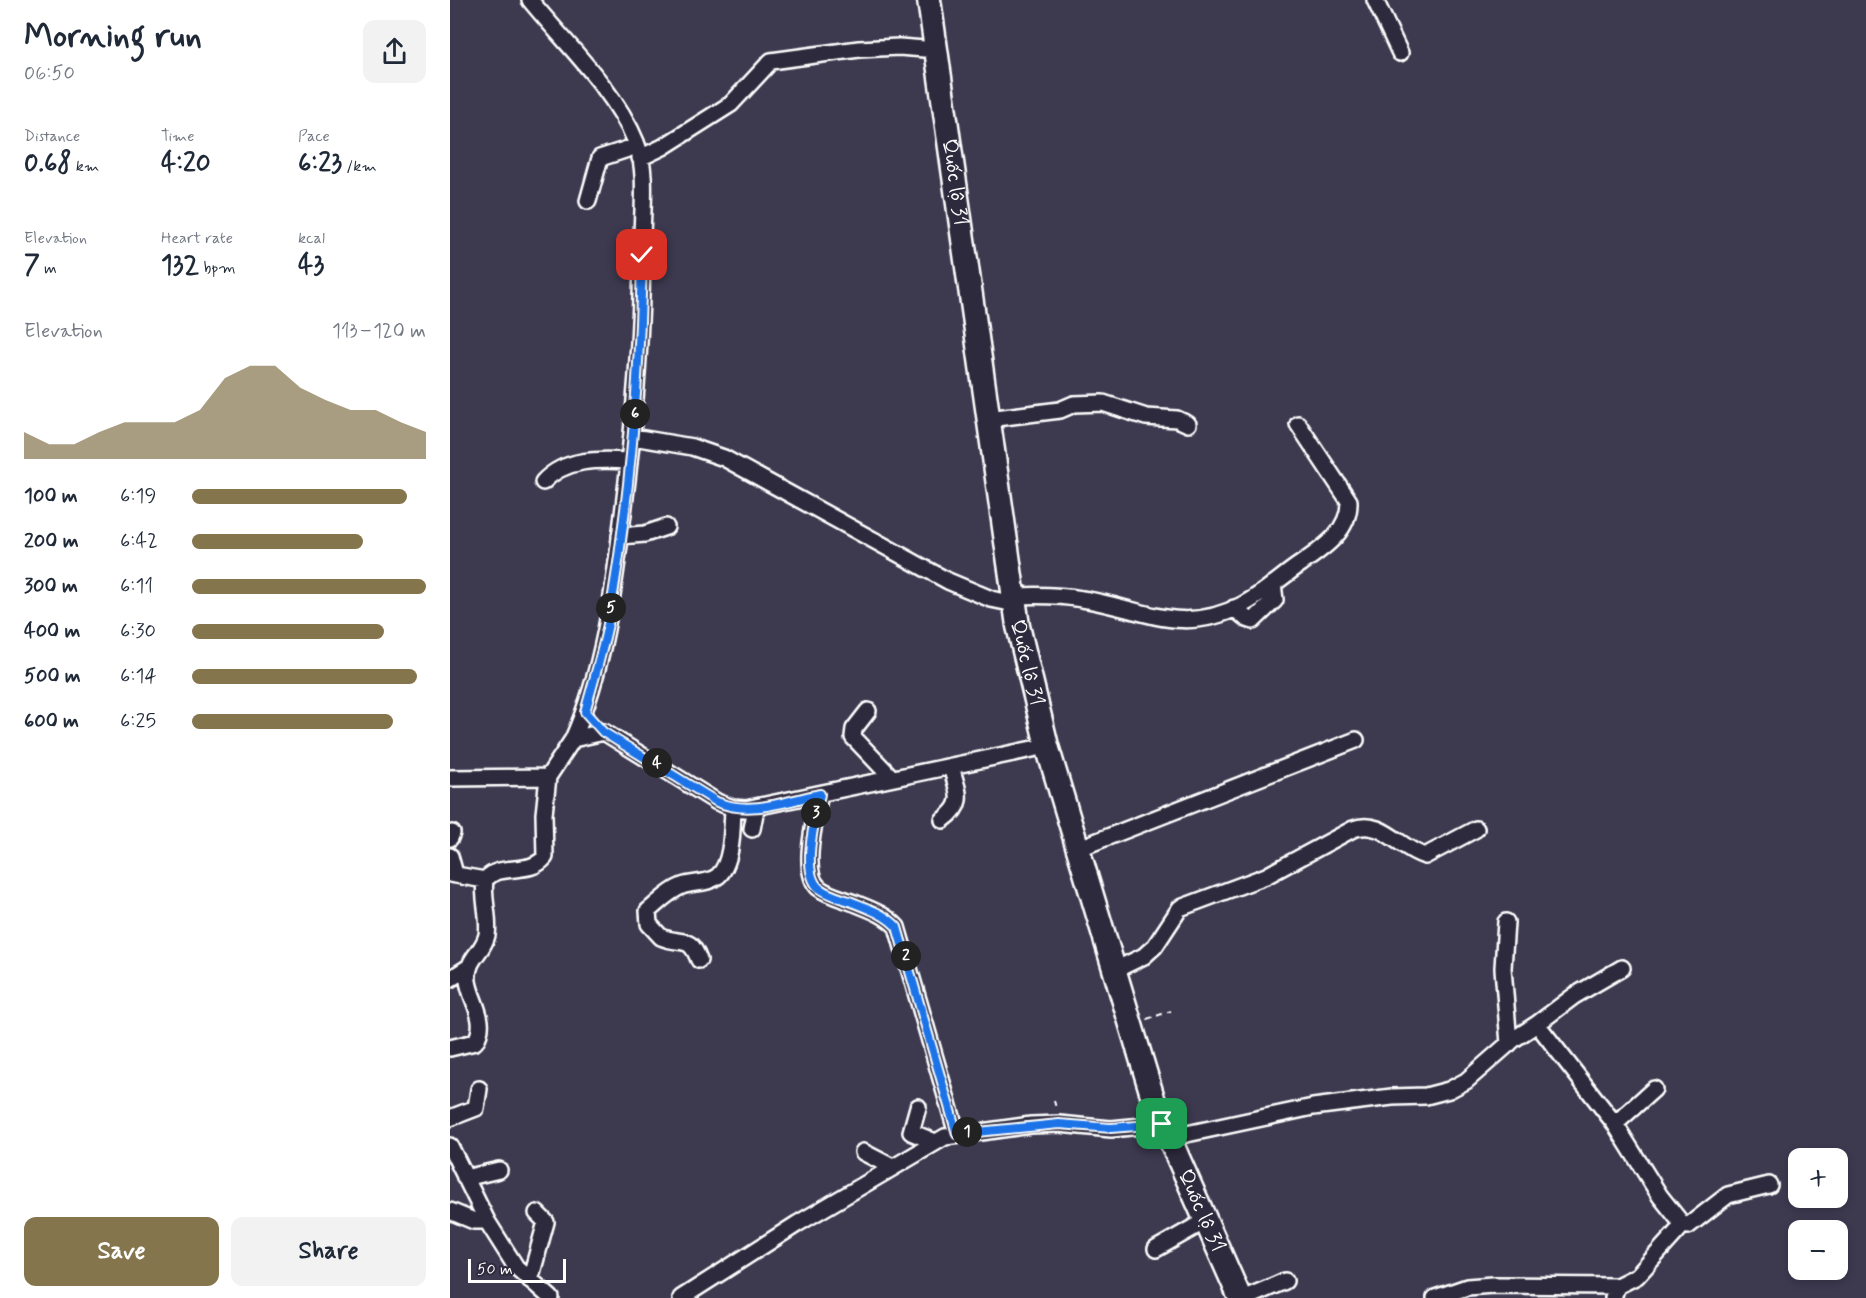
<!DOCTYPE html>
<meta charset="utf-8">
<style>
:root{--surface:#fff;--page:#f2f2f3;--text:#1f2937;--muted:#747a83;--accent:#84754c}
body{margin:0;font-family:Mynerve,sans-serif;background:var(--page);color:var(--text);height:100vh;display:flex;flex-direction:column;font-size:22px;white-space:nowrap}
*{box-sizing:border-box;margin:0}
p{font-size:20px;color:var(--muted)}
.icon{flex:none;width:33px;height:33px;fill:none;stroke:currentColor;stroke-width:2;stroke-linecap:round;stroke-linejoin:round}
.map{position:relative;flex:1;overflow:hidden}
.drawer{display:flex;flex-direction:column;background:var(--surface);width:450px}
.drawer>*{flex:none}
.tools{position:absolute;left:1338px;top:1148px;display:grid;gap:12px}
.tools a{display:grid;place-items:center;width:60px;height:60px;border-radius:12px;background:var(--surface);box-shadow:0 3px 9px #0003;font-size:30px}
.scale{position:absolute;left:18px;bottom:15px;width:98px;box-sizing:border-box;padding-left:6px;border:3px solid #fff;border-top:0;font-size:16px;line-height:21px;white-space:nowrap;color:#fff;-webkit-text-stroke:4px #2f2a3d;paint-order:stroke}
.pin{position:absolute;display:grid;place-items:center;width:51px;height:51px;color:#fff;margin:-26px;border-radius:12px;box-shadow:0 3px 9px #0006}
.km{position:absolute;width:30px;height:30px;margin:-15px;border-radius:50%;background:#222;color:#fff;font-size:16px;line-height:30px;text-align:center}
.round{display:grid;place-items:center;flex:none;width:63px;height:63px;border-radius:12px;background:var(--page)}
.headline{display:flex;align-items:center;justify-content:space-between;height:102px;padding:0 24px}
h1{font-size:33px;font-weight:700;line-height:45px}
.metrics{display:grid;grid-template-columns:repeat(3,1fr);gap:9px;height:102px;padding:6px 24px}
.metrics div{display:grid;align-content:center}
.metrics b{font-size:26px;font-weight:700}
.metrics small{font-size:16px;font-weight:400}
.metrics p{font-size:16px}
.chart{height:168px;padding:12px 24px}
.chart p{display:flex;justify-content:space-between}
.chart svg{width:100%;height:108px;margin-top:6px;fill:var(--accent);opacity:.7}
.button{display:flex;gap:12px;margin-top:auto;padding:12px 24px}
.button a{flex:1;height:69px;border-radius:12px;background:var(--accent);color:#fff;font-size:24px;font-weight:700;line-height:69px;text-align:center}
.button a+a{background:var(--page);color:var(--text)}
ul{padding:0 24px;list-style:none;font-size:20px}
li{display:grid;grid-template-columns:96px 72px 1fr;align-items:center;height:45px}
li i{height:15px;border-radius:8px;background:var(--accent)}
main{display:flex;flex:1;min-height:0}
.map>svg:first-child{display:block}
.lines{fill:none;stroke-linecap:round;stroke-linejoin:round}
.minor-casing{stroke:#fff;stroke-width:20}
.highway-casing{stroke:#fff;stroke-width:27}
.path{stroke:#fff;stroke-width:2;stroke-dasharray:6 4.5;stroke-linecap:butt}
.minor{stroke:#2f2a3d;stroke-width:15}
.highway{stroke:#2f2a3d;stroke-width:22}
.route-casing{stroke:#fff;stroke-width:12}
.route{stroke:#1a73e8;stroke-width:8}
.labels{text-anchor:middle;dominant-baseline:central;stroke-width:5;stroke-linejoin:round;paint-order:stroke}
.street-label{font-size:21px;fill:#fff;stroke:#2f2a3d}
</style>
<main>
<section class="drawer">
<div class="headline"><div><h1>Morning run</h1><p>06:50</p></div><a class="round"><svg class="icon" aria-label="share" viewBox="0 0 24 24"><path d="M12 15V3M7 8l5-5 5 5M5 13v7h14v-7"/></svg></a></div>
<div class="metrics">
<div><p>Distance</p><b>0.68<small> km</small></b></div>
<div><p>Time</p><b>4:20</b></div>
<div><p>Pace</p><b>6:23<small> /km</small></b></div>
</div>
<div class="metrics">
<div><p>Elevation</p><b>7<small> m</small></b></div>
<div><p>Heart rate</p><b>132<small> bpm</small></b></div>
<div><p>kcal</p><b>43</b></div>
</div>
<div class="chart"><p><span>Elevation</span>113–120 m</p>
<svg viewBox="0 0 160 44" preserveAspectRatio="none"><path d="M0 44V33L10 38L20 38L30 33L40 29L50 29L60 29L70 24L80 11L90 6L100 6L110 15L120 20L130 24L140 24L150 29L160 33V44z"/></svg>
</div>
<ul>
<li><b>100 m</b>6:19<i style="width:92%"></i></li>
<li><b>200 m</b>6:42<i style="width:73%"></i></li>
<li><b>300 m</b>6:11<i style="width:100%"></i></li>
<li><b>400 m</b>6:30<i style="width:82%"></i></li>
<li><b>500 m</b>6:14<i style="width:96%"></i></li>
<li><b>600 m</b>6:25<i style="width:86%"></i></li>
</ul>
<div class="button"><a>Save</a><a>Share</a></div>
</section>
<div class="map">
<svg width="1416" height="1298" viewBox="0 0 1416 1298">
<rect width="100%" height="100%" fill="#3d3a50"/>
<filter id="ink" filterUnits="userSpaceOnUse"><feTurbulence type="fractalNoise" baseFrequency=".0167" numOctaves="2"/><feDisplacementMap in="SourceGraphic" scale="12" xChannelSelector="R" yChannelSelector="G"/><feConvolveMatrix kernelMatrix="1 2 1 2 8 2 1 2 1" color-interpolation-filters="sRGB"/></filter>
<g filter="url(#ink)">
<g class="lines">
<g class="minor-casing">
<path id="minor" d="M 80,0 C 115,43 165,90 186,142 C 198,171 192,210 192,241 C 192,336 184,429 172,522 C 163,596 153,671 123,739 L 154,732 L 267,802 L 283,808 L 296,809 L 597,746
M 925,0 L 950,53
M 190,158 L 213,147 L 281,104 L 321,61 L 409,49 L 449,47 L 487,50
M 138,201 L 150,158 L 187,146
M 538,419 L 610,410 L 624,404 L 653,403 L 696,417 L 727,419 L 738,424
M 183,437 L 242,447 L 274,458 L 498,581 L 541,599 L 565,604
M 93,482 C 115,458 149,459 179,461
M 170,536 L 195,534 L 216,527
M 564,596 C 587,595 610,595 632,599 C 692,608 731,637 792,605 C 814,594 832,576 852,563 C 875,547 900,530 899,501 L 848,424
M 784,608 L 797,619 L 803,621 L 825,600 L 823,584
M 418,711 L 404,729 L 403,737 L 442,778
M 0,778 L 98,777
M 370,794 C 366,816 350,872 369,888 C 379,896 395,899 407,904 C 422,910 436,915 447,927 L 507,1134
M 493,820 C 517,803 507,791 501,766
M 302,829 L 306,808
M 0,838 L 2,833
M 627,849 L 906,740
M 0,856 L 5,874
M 0,874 L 35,880
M 1056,922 L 1053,968 L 1059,1044
M 249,960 C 239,934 233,946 211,937 L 199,924 L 198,911 C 209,902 219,891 232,886 C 243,882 258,884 268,876 C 283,863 282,827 283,808
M 663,971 L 694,956 L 705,946 L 730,908 L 816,876 L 903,829 C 932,818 949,849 975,856 L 1026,829
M 0,979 L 19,967
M 1087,1024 L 1124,996 L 1172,968
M 0,1048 L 25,1042 C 39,1021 21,1002 18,981 C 16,958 33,953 37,935 C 40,917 32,898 35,880 C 51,861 79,877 95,857 L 94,814 L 98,777 L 123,739
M 468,1107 L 461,1132 L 485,1142
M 0,1118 L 26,1108 L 29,1089
M 1165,1124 L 1204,1089
M 718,1138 L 863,1107 L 942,1097 L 976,1096 L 999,1090 L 1016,1081 L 1064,1039 L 1087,1024 L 1165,1124 L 1210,1196 L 1233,1225 L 1238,1226 L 1278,1195 L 1319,1185
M 0,1146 L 37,1221 L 66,1267 L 101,1298
M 413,1152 L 442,1167
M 15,1178 L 49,1170
M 0,1211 L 24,1221 L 37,1221
M 706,1249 L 755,1221
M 80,1280 L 96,1222 L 87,1213
M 231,1298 L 347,1224 L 495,1137 L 581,1125 L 609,1124 L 661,1129 L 712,1124
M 795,1298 L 835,1281
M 985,1298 L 1017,1287 L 1043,1285 L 1167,1286
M 1163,1298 L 1167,1286 L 1187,1276 L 1233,1225"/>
</g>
<g class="highway-casing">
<g id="highway">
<path id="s1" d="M 479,0 L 568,626 L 597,746 L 706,1108 L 790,1298"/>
</g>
</g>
<path class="path" d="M 697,1019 L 721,1011
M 604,1100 L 606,1109"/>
<use href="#minor" class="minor"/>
<use href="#highway" class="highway"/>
</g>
</g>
<g class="lines" filter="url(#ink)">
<g class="route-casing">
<path id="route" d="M 192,255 C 190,375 180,496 160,614 C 154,647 144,679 135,712 L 153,732 L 267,802 C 301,816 336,801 370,794 C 366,816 350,872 369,888 C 379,896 395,899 407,904 C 422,910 436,915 447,927 L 507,1134 L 609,1124 L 661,1128 L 712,1124"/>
</g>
<use href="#route" class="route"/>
</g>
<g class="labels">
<g class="street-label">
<text stroke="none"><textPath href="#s1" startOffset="184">Quốc lộ 31</textPath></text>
<text stroke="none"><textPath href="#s1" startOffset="670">Quốc lộ 31</textPath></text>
<text stroke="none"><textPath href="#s1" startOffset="1246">Quốc lộ 31</textPath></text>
</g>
</g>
</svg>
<div class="tools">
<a>+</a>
<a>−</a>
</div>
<div class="scale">50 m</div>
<div class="pin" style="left:712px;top:1124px;background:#1e9e55"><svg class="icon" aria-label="arrive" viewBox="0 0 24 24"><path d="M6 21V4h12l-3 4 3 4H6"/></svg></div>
<div class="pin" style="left:192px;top:255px;background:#d93025"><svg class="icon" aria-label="check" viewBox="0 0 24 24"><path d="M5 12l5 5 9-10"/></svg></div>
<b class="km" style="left:517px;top:1132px">1</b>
<b class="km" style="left:456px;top:956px">2</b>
<b class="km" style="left:366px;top:813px">3</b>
<b class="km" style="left:207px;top:763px">4</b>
<b class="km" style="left:161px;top:608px">5</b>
<b class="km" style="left:185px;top:414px">6</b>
</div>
</main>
